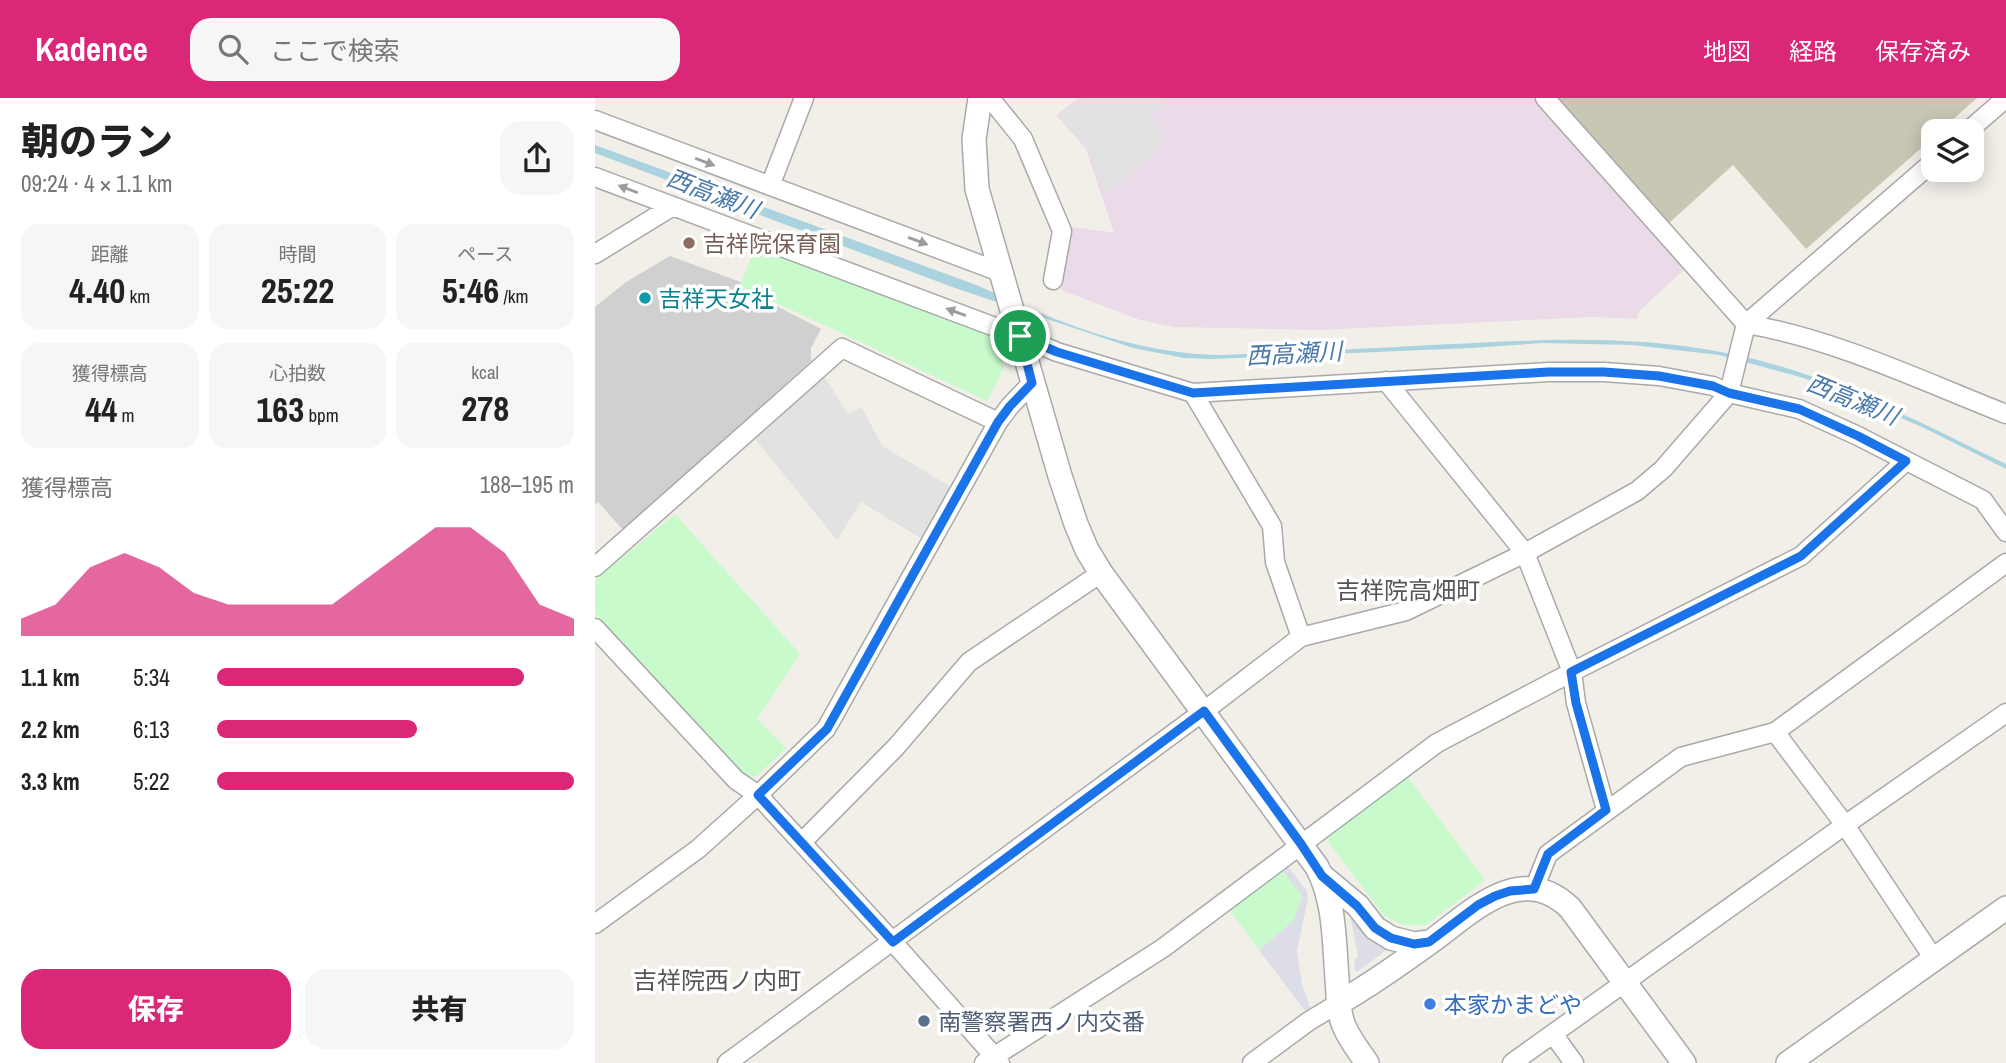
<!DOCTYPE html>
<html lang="ja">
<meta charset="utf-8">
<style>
:root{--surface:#fff;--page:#f6f6f6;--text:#222;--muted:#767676;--accent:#db2777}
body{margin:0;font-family:"Archivo Narrow","Noto Sans JP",sans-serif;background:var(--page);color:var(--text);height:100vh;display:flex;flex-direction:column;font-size:26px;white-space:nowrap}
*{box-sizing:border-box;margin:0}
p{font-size:23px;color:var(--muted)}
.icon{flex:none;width:38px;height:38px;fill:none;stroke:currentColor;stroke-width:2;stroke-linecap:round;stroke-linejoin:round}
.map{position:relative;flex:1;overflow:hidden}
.sheet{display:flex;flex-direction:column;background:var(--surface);width:595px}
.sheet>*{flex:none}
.tools{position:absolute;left:1326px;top:21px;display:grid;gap:14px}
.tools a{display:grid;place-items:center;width:63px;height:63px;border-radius:14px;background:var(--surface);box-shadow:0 4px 18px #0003;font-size:35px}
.pin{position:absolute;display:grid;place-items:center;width:60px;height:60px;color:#fff;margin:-30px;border:4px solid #fff;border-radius:50%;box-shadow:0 2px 7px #0007}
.round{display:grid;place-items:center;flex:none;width:74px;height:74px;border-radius:21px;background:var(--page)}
.overview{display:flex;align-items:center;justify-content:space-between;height:119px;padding:0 21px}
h1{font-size:38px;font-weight:800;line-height:52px}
.figures{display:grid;grid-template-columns:repeat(3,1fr);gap:10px;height:119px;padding:7px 21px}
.figures div{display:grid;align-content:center;border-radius:18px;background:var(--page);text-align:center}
.figures b{font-size:35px;font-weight:800}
.figures small{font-size:19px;font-weight:400}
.figures p{font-size:19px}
.chart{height:196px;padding:14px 21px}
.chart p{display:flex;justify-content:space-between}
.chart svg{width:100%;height:126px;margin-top:7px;fill:var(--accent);opacity:.7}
.action{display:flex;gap:14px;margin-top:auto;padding:14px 21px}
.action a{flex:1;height:80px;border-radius:21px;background:var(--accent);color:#fff;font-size:28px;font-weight:800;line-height:80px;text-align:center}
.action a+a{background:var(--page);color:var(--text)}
ul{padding:0 21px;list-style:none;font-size:23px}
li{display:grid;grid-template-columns:112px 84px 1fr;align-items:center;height:52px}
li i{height:18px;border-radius:9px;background:var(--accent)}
header{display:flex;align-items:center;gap:42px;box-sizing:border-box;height:98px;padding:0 35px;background:var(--accent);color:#fff}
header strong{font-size:33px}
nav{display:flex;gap:38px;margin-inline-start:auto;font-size:24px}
.search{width:490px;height:63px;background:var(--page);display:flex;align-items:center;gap:18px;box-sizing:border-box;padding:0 24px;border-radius:21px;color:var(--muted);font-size:26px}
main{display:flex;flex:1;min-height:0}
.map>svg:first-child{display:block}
.industrial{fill:#ebdbe8}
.religious{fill:#d0d0d0}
.construction{fill:#c7c7b4}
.park{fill:#c8facc}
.parking{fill:#e2e2e2}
.plaza{fill:#dddde8}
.water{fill:#aad3df}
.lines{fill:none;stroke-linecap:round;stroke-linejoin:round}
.minor-casing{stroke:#a9a9a9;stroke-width:21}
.tertiary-casing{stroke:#a9a9a9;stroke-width:26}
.minor{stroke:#fff;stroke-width:18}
.tertiary{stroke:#fff;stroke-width:23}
.oneway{fill:#9c9c9c}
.route-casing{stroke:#fff;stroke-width:14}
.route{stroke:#1a73e8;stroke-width:9}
.education-dot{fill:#8d6e63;stroke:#fff;stroke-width:2.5}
.culture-dot{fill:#0f9aa8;stroke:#fff;stroke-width:2.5}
.shop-dot{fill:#3f7fe0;stroke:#fff;stroke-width:2.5}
.service-dot{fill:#5c6f8a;stroke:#fff;stroke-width:2.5}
.labels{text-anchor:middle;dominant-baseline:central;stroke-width:7;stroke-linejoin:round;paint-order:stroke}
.education-label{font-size:23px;fill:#785e54;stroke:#fff;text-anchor:start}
.culture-label{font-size:23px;fill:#0d838f;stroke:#fff;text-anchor:start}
.shop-label{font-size:23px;fill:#366cbe;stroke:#fff;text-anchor:start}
.service-label{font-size:23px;fill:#4e5e75;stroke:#fff;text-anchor:start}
.water-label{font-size:24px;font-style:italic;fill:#4a7aab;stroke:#fff}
.neighbourhood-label{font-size:24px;fill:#555;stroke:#fff}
</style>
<header>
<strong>Kadence</strong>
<div class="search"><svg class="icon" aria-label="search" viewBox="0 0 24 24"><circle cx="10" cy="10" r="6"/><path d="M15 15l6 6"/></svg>ここで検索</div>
<nav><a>地図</a><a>経路</a><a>保存済み</a></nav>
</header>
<main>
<section class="sheet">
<div class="overview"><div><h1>朝のラン</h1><p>09:24 · 4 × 1.1 km</p></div><a class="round"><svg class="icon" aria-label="share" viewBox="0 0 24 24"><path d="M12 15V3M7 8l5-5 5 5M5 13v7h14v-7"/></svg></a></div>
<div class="figures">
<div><p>距離</p><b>4.40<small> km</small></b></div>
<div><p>時間</p><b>25:22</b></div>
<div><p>ペース</p><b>5:46<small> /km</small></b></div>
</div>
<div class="figures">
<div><p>獲得標高</p><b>44<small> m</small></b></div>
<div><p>心拍数</p><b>163<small> bpm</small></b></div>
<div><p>kcal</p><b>278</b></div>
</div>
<div class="chart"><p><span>獲得標高</span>188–195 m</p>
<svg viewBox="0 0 160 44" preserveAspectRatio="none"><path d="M0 44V38L10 33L20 20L30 15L40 20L50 29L60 33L70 33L80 33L90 33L100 24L110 15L120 6L130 6L140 15L150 33L160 38V44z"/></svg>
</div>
<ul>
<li><b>1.1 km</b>5:34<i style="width:86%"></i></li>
<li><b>2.2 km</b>6:13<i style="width:56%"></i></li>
<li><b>3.3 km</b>5:22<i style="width:100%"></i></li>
</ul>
<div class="action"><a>保存</a><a>共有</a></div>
</section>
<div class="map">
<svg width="1411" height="965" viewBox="0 0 1411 965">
<rect width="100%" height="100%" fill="#f2efe9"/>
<path class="industrial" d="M 484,0 L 940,0 L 1090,171 L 1044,213 L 1042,221 L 998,219 L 724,232 L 579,229 L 545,222 L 466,192 L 475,133 L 471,128 L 519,135 L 491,51 L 461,17 Z"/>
<path class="religious" d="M 75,158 L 146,184 L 145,189 L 226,231 L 216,250 L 216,263 L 29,433 L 3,404 L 0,406 L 0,209 L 31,184 Z"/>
<path class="construction" d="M 962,0 L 1382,0 L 1345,33 L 1339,33 L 1339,39 L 1211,151 L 1138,67 L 1073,126 Z"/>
<path class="park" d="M 161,146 L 402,237 L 409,269 L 392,303 L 145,188 Z
M 80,416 L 205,556 L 162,621 L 191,650 L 162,678 L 152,679 L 0,516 L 0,482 Z
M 812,678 L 890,782 L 831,827 L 808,827 L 789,818 L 733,743 L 734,734 Z
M 687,772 L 707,797 L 699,822 L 664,852 L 633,810 Z"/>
<path class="parking" d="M 487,0 L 568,0 L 573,6 L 555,20 L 571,40 L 562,48 L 560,55 L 511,97 L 492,49 L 464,17 Z
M 229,278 L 253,316 L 267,309 L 287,348 L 355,388 L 327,441 L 266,404 L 242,442 L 160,341 Z"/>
<path class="plaza" d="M 687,768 L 695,771 L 712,793 L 713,800 L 702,853 L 707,886 L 715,909 L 710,913 L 664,852 L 699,822 L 707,798 L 687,772 Z
M 754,812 L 793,851 L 762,874 L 759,871 L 760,862 L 763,858 Z"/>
<path class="water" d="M 0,47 L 384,188 C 461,224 542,257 629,257 C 698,254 767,251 836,247 C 932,242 1030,236 1126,254 C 1227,272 1320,322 1411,366 L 1411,371 L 1329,330 L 1237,290 L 1205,279 L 1124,257 L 1038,247 L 947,245 L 876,250 L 617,261 L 589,260 L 538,250 L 360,190 L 0,55 Z"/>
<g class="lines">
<g class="minor-casing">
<path id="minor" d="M 395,0 L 428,41 L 467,133 L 458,182
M 950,0 L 1151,226 C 1240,241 1327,283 1411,316
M 0,22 L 405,174
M 1373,33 L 1411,0
M 0,79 L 424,238 L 462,254 L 598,295 L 953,274 L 1009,274 L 1064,278 L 1118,288 L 1134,295 L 1204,311 L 1263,338 L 1388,402 L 1411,434
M 175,88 L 209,0
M 0,156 L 78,108
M 791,283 L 930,455 L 977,574 L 981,605 L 1011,712
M 598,295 L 677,428 L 680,464 L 706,539
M 0,469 L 247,250 L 403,324
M 0,530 L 141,682 L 163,697 L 298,844 L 405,965
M 1180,634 L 1250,727 L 1339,861
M 207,744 L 301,649 L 374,564 L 506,475
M 939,791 L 953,756 L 1086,659 L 1180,634 L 1411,465
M 0,826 L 103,751 L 163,697 L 231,631 L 403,324 L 415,308 L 437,285
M 958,936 L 979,965
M 132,965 L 609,613 L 706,539 L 811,513 L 930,455 L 1042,393 L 1068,371 L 1134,295 L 1151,226 L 1339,63
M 389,965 L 568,850 L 842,645 L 977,574 L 1206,458 L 1311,363
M 657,965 L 714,923 L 744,905
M 917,965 L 1250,727 L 1411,615"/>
</g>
<g class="tertiary-casing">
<path id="tertiary" d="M 385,0 L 379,41 L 382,91 L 465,378 L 481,426 L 492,452 L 506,475 L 722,769 C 740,803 739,843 742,880 C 743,896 743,914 749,928 C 755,942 764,953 772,965
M 727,778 L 763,808 L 780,830 L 796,840 L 819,846 L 834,844
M 744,905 C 775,887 805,866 834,845 C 876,815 925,762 975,810 L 1089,965
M 1193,965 L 1411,810"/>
</g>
<use href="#minor" class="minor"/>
<use href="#tertiary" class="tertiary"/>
</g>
<defs><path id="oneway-solid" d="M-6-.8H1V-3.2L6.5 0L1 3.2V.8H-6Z" transform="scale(1.75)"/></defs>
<g class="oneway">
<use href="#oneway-solid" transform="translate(110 64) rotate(21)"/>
<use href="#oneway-solid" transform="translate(33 91) rotate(-159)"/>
<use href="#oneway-solid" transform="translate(323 143) rotate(20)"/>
<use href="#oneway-solid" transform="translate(361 214) rotate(-160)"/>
</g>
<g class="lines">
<g class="route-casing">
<path id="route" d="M 425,238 L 462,254 L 598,295 L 953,274 L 1009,274 L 1064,278 L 1118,288 L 1134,295 L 1204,311 L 1263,338 L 1311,363 L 1206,458 L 976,574 L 981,605 L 1011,712 L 953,756 L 939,791 L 915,793 L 900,798 L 883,807 L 834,844 L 819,846 L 796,840 L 780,830 L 762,808 L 727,778 L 706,746 L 609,613 L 298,844 L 163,697 L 232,631 L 403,324 L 415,308 L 437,285 Z"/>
</g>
<use href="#route" class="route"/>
</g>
<circle class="education-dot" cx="94" cy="145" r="7"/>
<circle class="culture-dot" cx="50" cy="200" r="7"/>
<circle class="shop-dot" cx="835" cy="906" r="7"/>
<circle class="service-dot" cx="329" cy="923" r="7"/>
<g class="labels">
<g class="education-label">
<text x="108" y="145">吉祥院保育園</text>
</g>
<g class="culture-label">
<text x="64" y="200">吉祥天女社</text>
</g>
<g class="shop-label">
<text x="849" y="906">本家かまどや</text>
</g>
<g class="service-label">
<text x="343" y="923">南警察署西ノ内交番</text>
</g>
<g class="water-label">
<text transform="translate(118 95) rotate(21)">西高瀬川</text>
<text transform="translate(699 255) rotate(-3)">西高瀬川</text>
<text transform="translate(1258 301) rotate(22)">西高瀬川</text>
</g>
<g class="neighbourhood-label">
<text x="813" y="492">吉祥院高畑町</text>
<text x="122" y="882">吉祥院西ノ内町</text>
</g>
</g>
</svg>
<div class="tools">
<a><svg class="icon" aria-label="layers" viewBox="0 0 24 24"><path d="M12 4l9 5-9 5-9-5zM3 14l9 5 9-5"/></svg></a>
</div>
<div class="pin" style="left:425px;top:238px;background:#1e9e55"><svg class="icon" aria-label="arrive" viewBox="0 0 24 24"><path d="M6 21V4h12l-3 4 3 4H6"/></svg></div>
</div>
</main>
